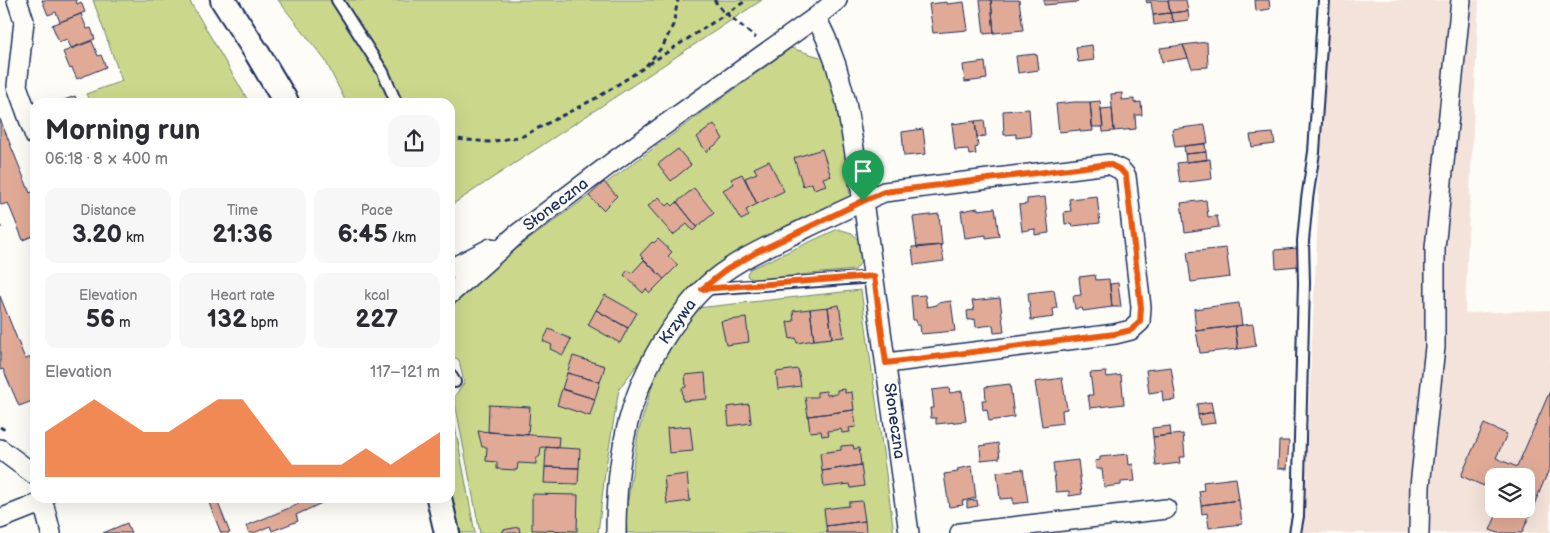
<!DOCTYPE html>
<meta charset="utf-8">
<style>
:root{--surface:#fff;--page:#f7f7f7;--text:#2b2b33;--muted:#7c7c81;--accent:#ea580c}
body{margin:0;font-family:"Balsamiq Sans",sans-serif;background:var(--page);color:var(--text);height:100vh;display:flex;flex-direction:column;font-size:19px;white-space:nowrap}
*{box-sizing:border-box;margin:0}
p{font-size:16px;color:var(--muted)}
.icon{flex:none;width:28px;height:28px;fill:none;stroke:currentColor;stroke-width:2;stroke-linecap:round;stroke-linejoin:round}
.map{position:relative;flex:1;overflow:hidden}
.sheet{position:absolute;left:30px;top:98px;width:425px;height:405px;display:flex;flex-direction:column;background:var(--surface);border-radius:15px;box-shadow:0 5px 20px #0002}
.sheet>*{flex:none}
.buttons{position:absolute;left:1485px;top:468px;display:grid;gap:10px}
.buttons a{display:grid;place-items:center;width:50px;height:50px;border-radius:10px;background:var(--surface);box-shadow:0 5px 20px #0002;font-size:25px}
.pin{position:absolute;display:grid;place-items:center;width:42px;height:42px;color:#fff;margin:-51px -21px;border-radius:50% 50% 50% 0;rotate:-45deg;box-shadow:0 0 5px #0007}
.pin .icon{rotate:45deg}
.round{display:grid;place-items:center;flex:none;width:52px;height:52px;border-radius:15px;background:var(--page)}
.summary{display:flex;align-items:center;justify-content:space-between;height:85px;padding:0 15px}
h1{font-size:28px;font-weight:700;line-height:38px}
.metrics{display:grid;grid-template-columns:repeat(3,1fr);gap:8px;height:85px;padding:5px 15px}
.metrics div{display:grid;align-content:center;border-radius:12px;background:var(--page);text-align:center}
.metrics b{font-size:25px;font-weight:700}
.metrics small{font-size:14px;font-weight:400}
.metrics p{font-size:14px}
.chart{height:140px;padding:10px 15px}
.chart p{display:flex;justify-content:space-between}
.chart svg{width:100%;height:90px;margin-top:5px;fill:var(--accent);opacity:.7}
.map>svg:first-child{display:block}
.built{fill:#f4e3da;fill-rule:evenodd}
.green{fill:#cbd88b;stroke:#738474}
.building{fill:#e0aa96;stroke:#1b2f5e}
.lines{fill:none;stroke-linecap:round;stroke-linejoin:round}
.service-casing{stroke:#1b2f5e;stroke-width:14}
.minor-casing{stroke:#1b2f5e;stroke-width:22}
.tertiary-casing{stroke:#1b2f5e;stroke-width:28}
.path{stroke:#1b2f5e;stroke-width:3;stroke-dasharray:5 4;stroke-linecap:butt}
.service{stroke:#fdfcf7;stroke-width:10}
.minor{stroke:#fdfcf7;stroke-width:19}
.tertiary{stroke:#fdfcf7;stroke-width:24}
.route-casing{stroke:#fff;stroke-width:10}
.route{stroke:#ea580c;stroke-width:6}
.labels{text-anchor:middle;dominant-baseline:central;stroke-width:5;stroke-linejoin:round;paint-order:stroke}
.street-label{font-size:16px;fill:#1b2f5e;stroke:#fdfcf7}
</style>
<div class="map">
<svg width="1550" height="533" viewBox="0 0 1550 533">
<rect width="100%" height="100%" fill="#fdfcf7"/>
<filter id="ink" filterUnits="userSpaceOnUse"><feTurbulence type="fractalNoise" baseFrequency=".02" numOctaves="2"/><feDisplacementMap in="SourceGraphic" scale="10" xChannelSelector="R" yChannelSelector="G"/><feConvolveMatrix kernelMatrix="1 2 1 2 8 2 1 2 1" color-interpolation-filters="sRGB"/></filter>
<g filter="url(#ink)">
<path class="built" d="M 1330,0 L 1479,0 L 1469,212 L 1465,313 L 1550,310 L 1550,533 L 1303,533 L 1318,215 L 1319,151 ZM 1494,476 L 1526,476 L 1526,509 L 1494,509 Z"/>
<path class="green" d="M 93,0 L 189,0 L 249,102 L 90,102 L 86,94 L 122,81 Z
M 278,0 L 762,0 L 450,206 L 450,102 L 346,102 L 325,60 Z
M 791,48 L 823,58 L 842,118 L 850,198 L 705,273 L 619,389 L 605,472 L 598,533 L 480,533 L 454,397 L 464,383 L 459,360 L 450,355 L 450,303 L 498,262 Z
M 838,229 L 852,233 L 860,242 L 861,262 L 855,270 L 753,279 L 748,277 L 747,274 L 750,269 Z
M 861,290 L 894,533 L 627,533 L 626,513 L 638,434 L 657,369 L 697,308 Z
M 450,403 L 451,405 L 475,533 L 461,533 L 450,485 Z"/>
<path class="building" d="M 42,0 L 76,0 L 77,4 L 81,2 L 85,12 L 60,22 L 56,12 L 48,15 Z
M 980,0 L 991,0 L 994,33 L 984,34 Z
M 991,0 L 1019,0 L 1023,30 L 994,33 Z
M 1044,0 L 1078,0 L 1078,2 L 1044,5 Z
M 1146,0 L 1168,0 L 1170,13 L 1153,15 L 1151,2 L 1147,3 Z
M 1168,0 L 1186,0 L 1188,11 L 1170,13 Z
M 1255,0 L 1269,0 L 1270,9 L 1256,11 Z
M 947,2 L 947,4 L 964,2 L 968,30 L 933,33 L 929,4 Z
M 1188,11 L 1189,20 L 1174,22 L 1170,13 Z
M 1170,13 L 1174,22 L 1154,25 L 1153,15 Z
M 81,14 L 87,29 L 91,28 L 95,39 L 71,48 L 67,39 L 59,42 L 52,25 Z
M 92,41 L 98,56 L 101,55 L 106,67 L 77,79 L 72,68 L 70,69 L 63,52 Z
M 1207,42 L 1208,67 L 1192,68 L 1183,45 Z
M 1092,45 L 1094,60 L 1078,62 L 1076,47 Z
M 1183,45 L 1188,58 L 1162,62 L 1160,48 Z
M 1035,54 L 1035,55 L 1037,55 L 1039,70 L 1018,73 L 1016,56 Z
M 985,62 L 987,79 L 965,82 L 963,65 Z
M 1122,93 L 1122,100 L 1134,99 L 1134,103 L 1141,102 L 1142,115 L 1135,115 L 1136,129 L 1114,131 L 1111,94 Z
M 75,96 L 78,102 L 59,102 Z
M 1100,101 L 1103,127 L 1092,127 L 1090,102 Z
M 1074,102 L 1090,102 L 1093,131 L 1080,132 L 1080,130 L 1059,132 L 1056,104 Z
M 1112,108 L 1114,131 L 1103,132 L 1101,109 Z
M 1029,109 L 1031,136 L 1016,138 L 1016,134 L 1004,135 L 1003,111 Z
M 0,119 L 30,193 L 35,191 L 35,235 L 23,240 L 8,203 L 1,205 L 0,203 Z
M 984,120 L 986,136 L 977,137 L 975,121 Z
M 975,121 L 978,147 L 975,148 L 976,154 L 969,155 L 968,149 L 955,150 L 952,124 Z
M 714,124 L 723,139 L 706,152 L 697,137 Z
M 1205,125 L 1208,143 L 1175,147 L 1172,129 Z
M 923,129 L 926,154 L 904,156 L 902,132 Z
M 1273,133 L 1275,144 L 1252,147 L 1250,135 Z
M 1205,144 L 1206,152 L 1185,154 L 1184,146 Z
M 678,149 L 691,165 L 671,181 L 658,164 Z
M 822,149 L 831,177 L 829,176 L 823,178 L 826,185 L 814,189 L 812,183 L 803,186 L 794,158 Z
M 1206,152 L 1207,160 L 1186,162 L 1185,154 Z
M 1210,159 L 1212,179 L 1180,183 L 1177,163 Z
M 769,161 L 784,191 L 757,204 L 745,178 L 757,173 L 754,168 Z
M 742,174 L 757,204 L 746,210 L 749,216 L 741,220 L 723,190 L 734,184 L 731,179 Z
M 604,182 L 617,196 L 603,210 L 589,196 Z
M 694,188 L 714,213 L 697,227 L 677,202 Z
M 1097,196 L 1100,223 L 1073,226 L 1072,223 L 1065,224 L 1064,212 L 1071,211 L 1069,199 Z
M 659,197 L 667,206 L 670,203 L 673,206 L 677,202 L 697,227 L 693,231 L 687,224 L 673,235 L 648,206 Z
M 1045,197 L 1049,233 L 1035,235 L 1035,229 L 1022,231 L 1019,205 L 1027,204 L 1027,199 Z
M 1206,200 L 1208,217 L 1217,216 L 1219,227 L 1185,232 L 1181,203 Z
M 978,208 L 978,210 L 995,208 L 999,236 L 986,238 L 986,235 L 965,238 L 961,211 Z
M 939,214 L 942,245 L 917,248 L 913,217 Z
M 658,239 L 672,252 L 668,256 L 678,265 L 664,279 L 640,255 L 652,242 L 654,243 Z
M 941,245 L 944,261 L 914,265 L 912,247 Z
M 1226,248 L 1230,277 L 1191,282 L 1187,252 Z
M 1297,248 L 1298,266 L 1276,268 L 1275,250 Z
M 644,260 L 664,279 L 650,293 L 646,289 L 643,293 L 624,275 L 628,270 L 632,273 Z
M 1095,275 L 1096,280 L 1109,279 L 1112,307 L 1083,311 L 1082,308 L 1075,309 L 1073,296 L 1081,295 L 1079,277 Z
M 1118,283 L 1121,307 L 1112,307 L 1110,284 Z
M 1054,290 L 1057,308 L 1053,309 L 1054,317 L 1031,320 L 1028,293 Z
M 605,295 L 637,313 L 628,328 L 596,310 Z
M 925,295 L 927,307 L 937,305 L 937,303 L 951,301 L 955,331 L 921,334 L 920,325 L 917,325 L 916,320 L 913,320 L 911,296 Z
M 0,296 L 25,359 L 32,357 L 35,363 L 35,400 L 19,406 L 3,369 L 0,370 Z
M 1000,298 L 1004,332 L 994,333 L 993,325 L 976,327 L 975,319 L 968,320 L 967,311 L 974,310 L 972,301 Z
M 1239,303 L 1242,325 L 1196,331 L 1194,309 Z
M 839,305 L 844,337 L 832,338 L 828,307 Z
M 828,307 L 832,338 L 814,340 L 810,309 Z
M 810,309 L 814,340 L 797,343 L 796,338 L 790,339 L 787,322 L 794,321 L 793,311 Z
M 596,310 L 628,328 L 620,343 L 588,325 Z
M 746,318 L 749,342 L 726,345 L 721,321 Z
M 1253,324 L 1256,346 L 1238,349 L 1235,326 Z
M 1235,326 L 1238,349 L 1200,353 L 1196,331 Z
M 549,329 L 571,339 L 563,355 L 550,349 L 552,345 L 543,341 Z
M 573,356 L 605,366 L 600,382 L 567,373 Z
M 1171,367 L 1176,400 L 1163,401 L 1162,391 L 1149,393 L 1146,370 Z
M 798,369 L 801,386 L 778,389 L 776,372 Z
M 1106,372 L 1107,377 L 1121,375 L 1124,404 L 1090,408 L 1088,395 L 1093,395 L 1090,373 Z
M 567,373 L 600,382 L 595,399 L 562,389 Z
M 705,373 L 707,399 L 683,401 L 682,388 L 686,387 L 685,375 Z
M 1062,378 L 1067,409 L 1062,410 L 1063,423 L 1042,426 L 1035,382 Z
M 1010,384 L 1014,417 L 989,421 L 987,409 L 983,410 L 982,400 L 986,400 L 985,387 Z
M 949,388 L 950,393 L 962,391 L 966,421 L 936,424 L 936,418 L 931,418 L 930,408 L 934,408 L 932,390 Z
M 562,389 L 595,399 L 590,416 L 557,405 Z
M 845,389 L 845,393 L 852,392 L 854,410 L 808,416 L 805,397 L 817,397 L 817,392 L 826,391 L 827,395 L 837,394 L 837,390 Z
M 1550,391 L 1550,467 L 1522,533 L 1498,533 L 1490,530 L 1499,509 L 1526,509 L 1526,476 L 1494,476 L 1494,484 L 1486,480 L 1484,486 L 1461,476 L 1484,424 L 1507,434 L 1496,458 L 1517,467 Z
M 1211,402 L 1213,412 L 1198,415 L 1197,404 Z
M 749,404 L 751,423 L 729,426 L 727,407 Z
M 489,405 L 530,407 L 528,435 L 488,432 Z
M 854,410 L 856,427 L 849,428 L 850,432 L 842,433 L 841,429 L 828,431 L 829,435 L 822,436 L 821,431 L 810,432 L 808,416 Z
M 1213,412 L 1215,423 L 1200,425 L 1198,415 Z
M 690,426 L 693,451 L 669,453 L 667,428 Z
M 1170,426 L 1171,435 L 1153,437 L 1152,428 Z
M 478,431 L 559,437 L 558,448 L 541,447 L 540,456 L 536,459 L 536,464 L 518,463 L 517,470 L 497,469 L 497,462 L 486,461 L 487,447 L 482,447 Z
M 1183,434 L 1185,457 L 1179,457 L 1180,463 L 1156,466 L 1153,437 Z
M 1279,441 L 1289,441 L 1287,469 L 1278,468 Z
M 998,443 L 1000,458 L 981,460 L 980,446 Z
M 853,445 L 854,449 L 859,448 L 861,465 L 822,471 L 820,453 L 841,450 L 841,446 Z
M 546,447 L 580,449 L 579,468 L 545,467 Z
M 1128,454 L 1129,465 L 1133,464 L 1135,481 L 1121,482 L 1121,485 L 1104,487 L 1102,469 L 1096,469 L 1095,461 L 1100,460 L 1100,457 Z
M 1078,460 L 1082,494 L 1069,496 L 1069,491 L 1056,492 L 1053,463 Z
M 861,465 L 864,486 L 851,488 L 850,484 L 824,487 L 822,471 Z
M 972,466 L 976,498 L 962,501 L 963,505 L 949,507 L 944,474 L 958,472 L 957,469 Z
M 545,467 L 579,468 L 578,484 L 544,483 Z
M 1023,469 L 1028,502 L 1013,504 L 1013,498 L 1000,499 L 997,472 Z
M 687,474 L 690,501 L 667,504 L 664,477 Z
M 1236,478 L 1239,500 L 1201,505 L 1199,491 L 1204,490 L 1203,482 Z
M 532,494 L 578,495 L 577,531 L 532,530 Z
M 207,498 L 216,498 L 230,533 L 221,533 Z
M 313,498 L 325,498 L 326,501 L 296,515 L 298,521 L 272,531 L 270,526 L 254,533 L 249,533 L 246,526 Z
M 977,500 L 978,506 L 967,508 L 967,501 Z
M 1239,500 L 1242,524 L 1209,528 L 1207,513 L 1202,514 L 1201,505 Z
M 862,501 L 865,521 L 826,526 L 824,509 L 849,506 L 849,502 Z
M 865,521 L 866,533 L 827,533 L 826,526 Z
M 127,523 L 131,533 L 103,533 Z
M 519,527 L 520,533 L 503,533 L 503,530 Z"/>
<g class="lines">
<g class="service-casing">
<path id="service" d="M 337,0 L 383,72 L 396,102
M 706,289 L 874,277
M 450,374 L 455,382
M 1295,533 L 1298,516 L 1304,283 L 1303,241 L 1307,199 L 1314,152 L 1324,0"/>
</g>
<g class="minor-casing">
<path id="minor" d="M 17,0 L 24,21 L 17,86 L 35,136
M 816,17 L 826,38 L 836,65 L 846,102 L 863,201 L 909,533
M 450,269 L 491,248
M 450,294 L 516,235 L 614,161 L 816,17 L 837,0
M 0,449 L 35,475
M 42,498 L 51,533
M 0,519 L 43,502
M 616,533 C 616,453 629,384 678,319 C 685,309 693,299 702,290 C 729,263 767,247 802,230 C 829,217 856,204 884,192 L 1109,164 L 1121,170 L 1126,176 L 1141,307 L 1140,322 L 1131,330 L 1115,334 L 887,363
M 960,533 L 1166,509
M 1419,533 L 1420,486 L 1435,347 L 1435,248 L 1461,0"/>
</g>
<g class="tertiary-casing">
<path id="tertiary" d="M 223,0 L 257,53 L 286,102
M 439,498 L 447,533"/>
</g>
<path class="path" d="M 714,0 L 722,10 L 756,38
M 649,64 L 747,0
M 450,137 L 456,139 L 489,142 L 523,136 L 600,96 L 645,67 L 663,46 L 673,25 L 678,0
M 0,226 L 0,228
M 0,427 L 7,431"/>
<use href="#service" class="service"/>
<use href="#minor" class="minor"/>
<use href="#tertiary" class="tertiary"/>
</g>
</g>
<g class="lines" filter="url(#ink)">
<g class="route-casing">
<path id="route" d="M 1109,164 L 1121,170 L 1126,176 L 1141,308 L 1140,322 L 1131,330 L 1115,334 L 886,363 L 874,276 L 702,289 L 726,270 L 757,252 L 863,201 L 884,192 Z"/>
</g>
<use href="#route" class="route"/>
</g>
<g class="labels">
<g class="street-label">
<text transform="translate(556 205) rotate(-37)">Słoneczna</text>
<text transform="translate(678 322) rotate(-54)">Krzywa</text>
<text transform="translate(894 421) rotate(82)">Słoneczna</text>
</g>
</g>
</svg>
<div class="buttons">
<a><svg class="icon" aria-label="layers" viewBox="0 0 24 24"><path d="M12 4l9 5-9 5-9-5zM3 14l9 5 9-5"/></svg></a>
</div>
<div class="pin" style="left:863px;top:201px;background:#1e9e55"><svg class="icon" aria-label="arrive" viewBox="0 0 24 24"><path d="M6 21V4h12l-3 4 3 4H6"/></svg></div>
<section class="sheet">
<div class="summary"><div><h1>Morning run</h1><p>06:18 · 8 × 400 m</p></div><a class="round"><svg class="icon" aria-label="share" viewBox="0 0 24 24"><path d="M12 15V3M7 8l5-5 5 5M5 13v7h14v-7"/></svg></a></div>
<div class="metrics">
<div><p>Distance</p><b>3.20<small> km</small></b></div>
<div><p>Time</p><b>21:36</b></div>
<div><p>Pace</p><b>6:45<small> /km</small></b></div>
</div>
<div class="metrics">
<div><p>Elevation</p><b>56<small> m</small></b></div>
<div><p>Heart rate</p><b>132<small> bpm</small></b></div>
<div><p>kcal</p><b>227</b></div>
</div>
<div class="chart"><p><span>Elevation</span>117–121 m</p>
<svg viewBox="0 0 160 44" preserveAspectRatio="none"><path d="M0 44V22L10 14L20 6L30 14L40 22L50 22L60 14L70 6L80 6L90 22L100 38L110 38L120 38L130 30L140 38L150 30L160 22V44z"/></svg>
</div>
</section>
</div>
